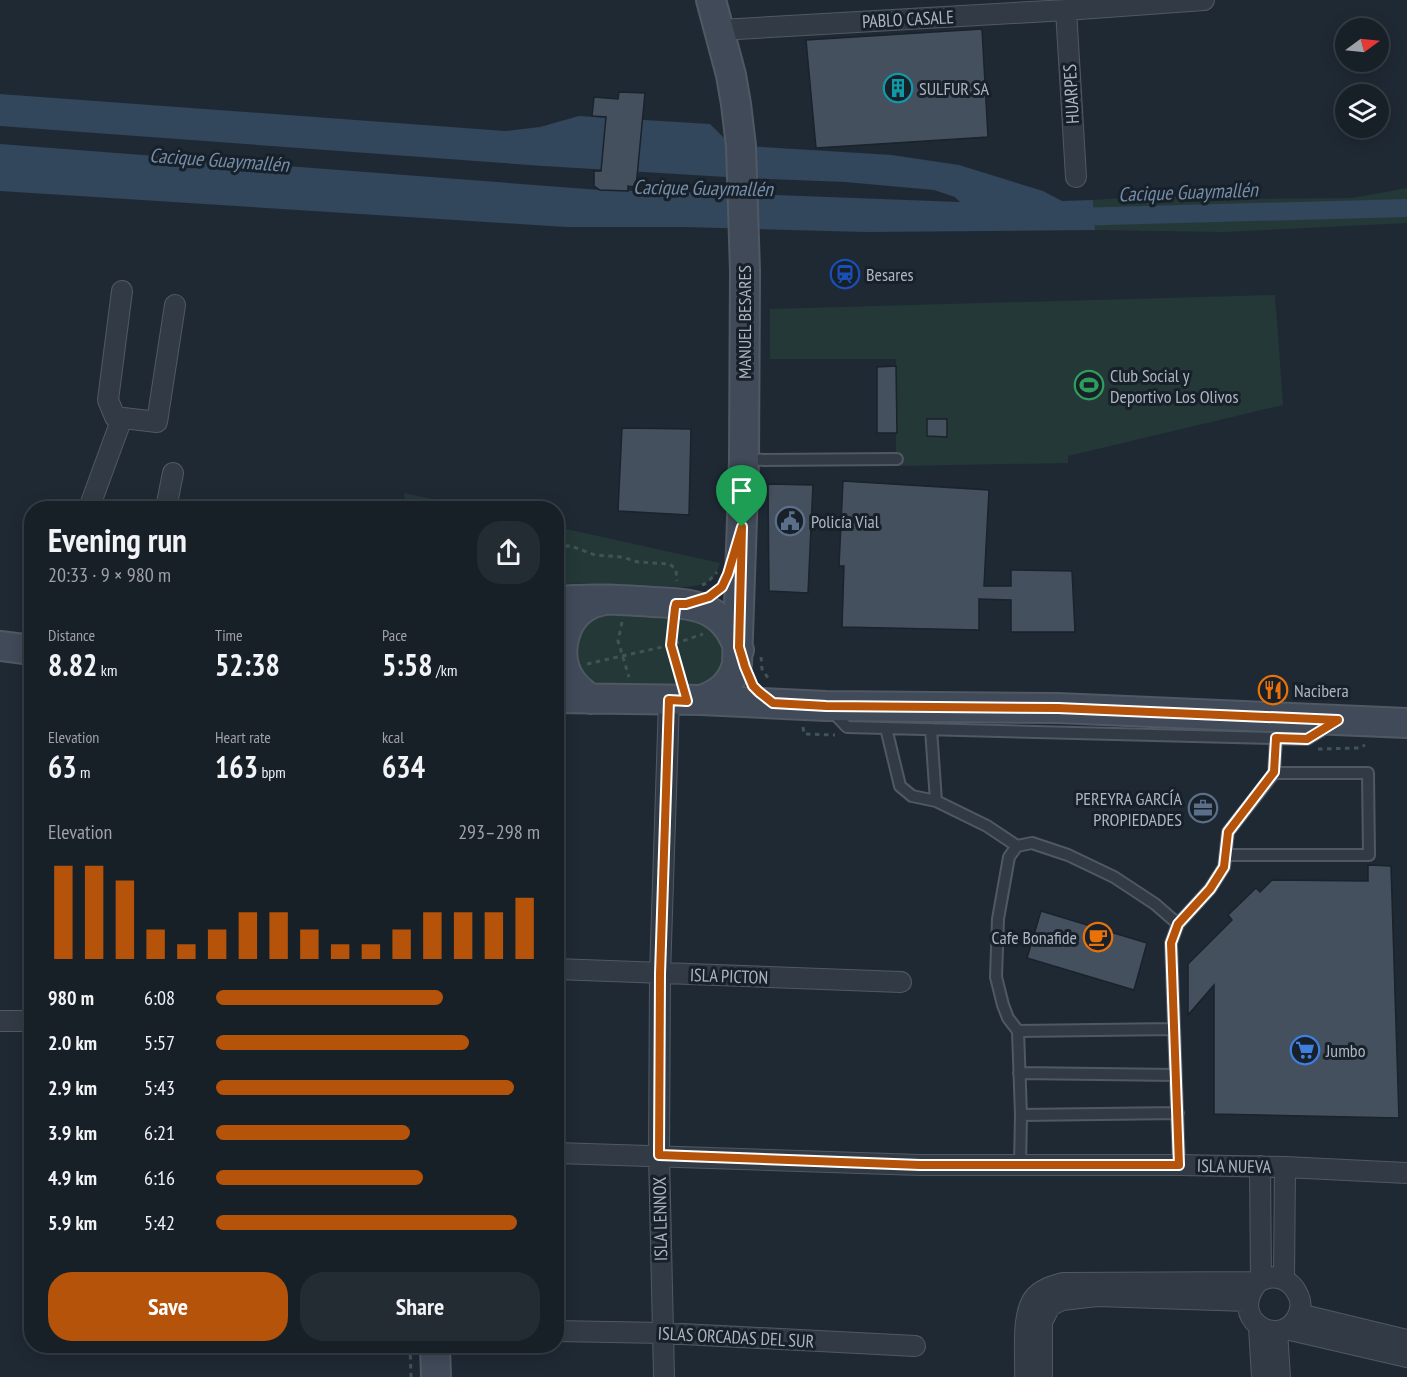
<!DOCTYPE html>
<meta charset="utf-8">
<style>
:root{--surface:#171f27;--page:#242c33;--text:#f1f3f6;--muted:#9ea2a7;--line:#363d44;--accent:#b45309}
body{margin:0;font-family:"PT Sans Narrow",sans-serif;background:var(--page);color:var(--text);height:100vh;display:flex;flex-direction:column;font-size:22px;white-space:nowrap}
*{box-sizing:border-box;margin:0}
p{font-size:20px;color:var(--muted)}
.icon{flex:none;width:33px;height:33px;fill:none;stroke:currentColor;stroke-width:2;stroke-linecap:round;stroke-linejoin:round}
.map{position:relative;flex:1;overflow:hidden}
.panel{position:absolute;left:24px;top:501px;width:540px;height:852px;display:flex;flex-direction:column;background:var(--surface);border-radius:24px;box-shadow:0 3px 15px #0003,0 0 0 2px var(--line)}
.panel>*{flex:none}
.needle{width:39px;rotate:75deg}
.controls{position:absolute;left:1335px;top:18px;display:grid;gap:12px}
.controls a{display:grid;place-items:center;width:54px;height:54px;border-radius:50%;background:var(--surface);box-shadow:0 3px 15px #0003,0 0 0 2px var(--line);font-size:30px}
.pin{position:absolute;display:grid;place-items:center;width:51px;height:51px;color:#fff;margin:-62px -26px;border-radius:50% 50% 50% 0;rotate:-45deg;box-shadow:0 0 6px #0007}
.pin .icon{rotate:45deg}
.round{display:grid;place-items:center;flex:none;width:63px;height:63px;border-radius:24px;background:var(--page)}
.head{display:flex;align-items:center;justify-content:space-between;height:102px;padding:0 24px}
h1{font-size:33px;font-weight:700;line-height:45px}
.stats{display:grid;grid-template-columns:repeat(3,1fr);gap:9px;height:102px;padding:6px 24px}
.stats div{display:grid;align-content:center}
.stats b{font-size:30px;font-weight:700}
.stats small{font-size:16px;font-weight:400}
.stats p{font-size:16px}
.chart{height:168px;padding:12px 24px}
.chart p{display:flex;justify-content:space-between}
.chart svg{width:100%;height:108px;margin-top:6px;stroke:var(--accent);stroke-width:6}
.primary-button{display:flex;gap:12px;margin-top:auto;padding:12px 24px}
.primary-button a{flex:1;height:69px;border-radius:24px;background:var(--accent);color:#fff;font-size:24px;font-weight:700;line-height:69px;text-align:center}
.primary-button a+a{background:var(--page);color:var(--text)}
ul{padding:0 24px;list-style:none;font-size:20px}
li{display:grid;grid-template-columns:96px 72px 1fr;align-items:center;height:45px}
li i{height:15px;border-radius:8px;background:var(--accent)}
.map>svg:first-child{display:block}
.green{fill:#243838}
.water{fill:#32465c}
.lines{fill:none;stroke-linecap:round;stroke-linejoin:round}
.canal{stroke:#32465c;stroke-width:18}
.building{fill:#45505e;stroke:#1a222b;stroke-width:1.5}
.service-casing{stroke:#505963;stroke-width:14}
.minor-casing{stroke:#505963;stroke-width:22}
.secondary-casing{stroke:#505963;stroke-width:32}
.path{stroke:#405455;stroke-width:3;stroke-dasharray:4.5 4.5;stroke-linecap:butt}
.service{stroke:#323b45;stroke-width:10}
.minor{stroke:#323b45;stroke-width:20}
.secondary{stroke:#404a58;stroke-width:28}
.route-casing{stroke:#fff;stroke-width:12}
.route{stroke:#b45309;stroke-width:8}
.labels{text-anchor:middle;dominant-baseline:central;stroke-width:6;stroke-linejoin:round;paint-order:stroke}
.street-label{font-size:18px;fill:#acb6c2;stroke:#182029}
.poi-label{font-size:18px;fill:#acb6c2;stroke:#182029;text-anchor:start}
.water-label{font-size:20px;font-style:italic;fill:#748eaa;stroke:#182029}
</style>
<div class="map">
<svg width="1407" height="1377" viewBox="0 0 1407 1377">
<rect width="100%" height="100%" fill="#1f2934"/>
<path class="green" d="M 1407,188 L 1407,223 L 1225,232 L 1095,230 L 1093,200 L 1136,197 L 1219,197 L 1249,199 L 1352,198 Z
M 1275,295 L 1283,405 L 1068,456 L 1068,463 L 896,466 L 896,359 L 770,359 L 770,309 Z
M 404,493 L 475,508 L 406,508 Z
M 557,527 L 720,563 C 714,585 702,585 683,587 L 580,583 L 557,585 Z
M 610,608 L 709,622 L 725,649 L 726,659 L 717,676 L 701,686 L 596,689 L 577,666 L 576,639 L 592,615 Z"/>
<path class="water" d="M 0,94 L 505,131 L 540,127 L 579,116 L 710,124 L 731,145 L 892,155 L 959,165 L 1043,191 L 1062,201 L 1093,200 L 1095,230 L 866,232 L 684,227 L 566,227 L 0,191 L 0,144 L 600,190 L 752,194 L 960,202 L 955,197 L 934,190 L 845,182 L 743,178 L 543,166 L 0,126 Z"/>
<g class="lines">
<path class="canal" d="M 1071,217 L 1407,208"/>
</g>
<path class="building" d="M 982,29 L 988,137 L 816,148 L 806,40 Z
M 619,92 L 645,93 L 636,187 L 628,186 L 628,191 L 600,190 L 594,186 L 594,171 L 601,171 L 606,117 L 592,116 L 594,97 L 618,99 Z
M 896,366 L 897,433 L 877,433 L 877,367 Z
M 927,419 L 947,419 L 947,437 L 927,436 Z
M 622,428 L 691,429 L 689,515 L 618,511 Z
M 843,481 L 989,490 L 984,586 L 1011,586 L 1011,570 L 1072,571 L 1075,632 L 1011,632 L 1011,600 L 979,599 L 979,630 L 842,627 L 844,566 L 839,566 Z
M 768,484 L 813,485 L 808,593 L 769,591 Z
M 1368,865 L 1391,866 L 1399,1118 L 1214,1114 L 1214,985 L 1188,1015 L 1188,964 L 1232,920 L 1228,915 L 1256,888 L 1260,892 L 1272,880 L 1368,881 Z
M 1041,911 L 1147,943 L 1134,990 L 1027,958 Z"/>
<g class="lines">
<g class="service-casing">
<path id="service" d="M 744,460 L 897,459
M 831,710 L 847,727 L 1307,739 L 1327,727
M 886,728 L 900,786 L 912,796 L 936,801 L 987,826 L 1017,846
M 931,729 L 936,801
M 1274,773 L 1276,738
M 1018,1031 L 1174,1029
M 1019,1073 L 1176,1075
M 1021,1115 L 1178,1113
M 1020,1165 L 1021,1115 L 1018,1031 L 1008,1018 L 1003,1005 L 996,977 L 998,919 L 1009,857 L 1017,846 L 1032,843 L 1068,855 L 1114,877 L 1155,904 L 1178,924
M 1179,1165 L 1171,943 L 1178,924 L 1210,889 L 1224,867 L 1228,832 L 1274,773 L 1368,773 L 1369,855 L 1226,855"/>
</g>
<g class="minor-casing">
<path id="minor" d="M 1066,10 L 1076,177
M 720,30 L 1066,10 L 1204,0
M 122,291 L 108,400 L 115,417 L 157,422 L 175,305
M 89,508 L 122,418
M 166,508 L 173,473
M 556,969 L 901,982
M 0,1021 L 32,1021
M 556,1153 L 920,1165 L 1179,1165 L 1285,1167 L 1407,1173
M 1260,1166 L 1261,1280
M 1284,1279 L 1285,1167
M 1299,1314 L 1407,1340
M 1259,1327 L 1262,1377
M 1286,1329 L 1407,1357
M 556,1331 L 663,1333 L 915,1346
M 1277,1331 L 1280,1377
M 664,1377 L 659,1155 L 660,974 L 669,701
M 1025,1377 C 1026,1356 1021,1315 1034,1298 C 1041,1289 1053,1286 1063,1283 L 1258,1282 C 1274,1272 1292,1279 1299,1297 C 1302,1304 1300,1313 1296,1319 C 1277,1349 1227,1318 1258,1282
M 1042,1377 L 1042,1322 L 1050,1306 L 1062,1300 L 1097,1296 L 1247,1301"/>
</g>
<g class="secondary-casing">
<path id="secondary" d="M 556,601 C 589,598 621,600 654,602 C 673,603 695,603 712,613 C 726,621 734,635 739,650
M 0,646 L 32,650
M 556,698 L 701,700 L 826,706 L 1058,708 L 1407,723
M 590,699 C 584,694 577,689 572,682 C 554,658 562,617 591,604 C 595,602 601,601 605,600
M 701,700 C 720,694 732,683 737,664 L 744,460 L 745,271 L 741,146 L 736,104 L 731,75 L 711,0
M 435,1346 L 436,1377"/>
</g>
<path class="path" d="M 556,546 L 571,546 L 595,555 L 622,557 L 638,562 L 670,564 L 676,570 L 677,581
M 702,585 L 707,583 L 717,572
M 622,622 L 618,641 L 629,677
M 673,625 L 671,645 L 680,676
M 761,657 L 762,669 L 770,681
M 587,664 L 671,645 L 703,634
M 803,727 L 804,734 L 835,735
M 1318,749 L 1359,748 L 1365,745
M 410,1346 L 411,1377"/>
<use href="#service" class="service"/>
<use href="#minor" class="minor"/>
<use href="#secondary" class="secondary"/>
</g>
<g class="lines">
<g class="route-casing">
<path id="route" d="M 742,527 L 739,647 L 745,667 L 753,686 L 759,692 L 773,703 L 826,706 L 1058,708 L 1338,720 L 1307,739 L 1276,738 L 1274,772 L 1228,832 L 1224,867 L 1210,889 L 1178,924 L 1171,943 L 1179,1165 L 920,1165 L 659,1155 L 660,974 L 669,700 L 687,701 L 671,645 L 675,608 L 676,604 L 686,604 L 709,597 L 722,587 L 728,574 Z"/>
</g>
<use href="#route" class="route"/>
</g>
<defs>
<g id="building-ring" transform="scale(1.5)"><circle r="9.5" fill="#182029" stroke="#0f9aa8" stroke-width="1.5"/><path d="M-4-6H4V6H1V3H-1V6H-4ZM-2.5-4.3h1.7v1.8h-1.7ZM.8-4.3h1.7v1.8H.8ZM-2.5-1h1.7V.8h-1.7ZM.8-1h1.7V.8H.8Z" fill="#0f9aa8"/></g>
<g id="station-ring" transform="scale(1.5)"><circle r="9.5" fill="#182029" stroke="#1a4fb4" stroke-width="1.5"/><path d="M-3-6H3Q5-6 5-4V2Q5 4 3 4L4.5 6H3L1.5 4h-3L-3 6H-4.5L-3 4Q-5 4-5 2V-4Q-5-6-3-6ZM-3.5-4v3h7v-3ZM-3.5 1v1.5H-2V1ZM2 1v1.5H3.5V1Z" fill="#1a4fb4"/></g>
<g id="stadium-ring" transform="scale(1.5)"><circle r="9.5" fill="#182029" stroke="#2e9e5b" stroke-width="1.5"/><path d="M0-5a6.5 5 0 1 0 0 10a6.5 5 0 1 0 0-10ZM-3.5-1.8h7v3.6h-7Z" fill="#2e9e5b"/></g>
<g id="civic-ring" transform="scale(1.5)"><circle r="9.5" fill="#182029" stroke="#5c6f8a" stroke-width="1.5"/><path d="M-.6-6.5H3V-4.5H.6V-3L4-1V1h2V6H-6V1h2V-1L-.6-3ZM-1.2 2.5V6h2.4V2.5Z" fill="#5c6f8a"/></g>
<g id="restaurant-ring" transform="scale(1.5)"><circle r="9.5" fill="#182029" stroke="#e8710a" stroke-width="1.5"/><path d="M-5-6h1v4h1v-4h1v4h1v-4h1v5L-1.5 .5V6h-2V.5L-5-1ZM5-6V6H3V1.5H1.5Q1.5-4 5-6Z" fill="#e8710a"/></g>
<g id="office-ring" transform="scale(1.5)"><circle r="9.5" fill="#182029" stroke="#5c6f8a" stroke-width="1.5"/><path d="M-6-3h4V-5.5h4V-3h4V5H-6ZM-1-4.5V-3h2v-1.5ZM-6 0V1H6V0Z" fill="#5c6f8a"/></g>
<g id="cafe-ring" transform="scale(1.5)"><circle r="9.5" fill="#182029" stroke="#e8710a" stroke-width="1.5"/><path d="M-5.5-4.5H6V0H3Q3 3.5 0 3.5H-2.5Q-5.5 3.5-5.5 0ZM3-3.2v2h1.7v-2ZM-6 4.5H4V6H-6Z" fill="#e8710a"/></g>
<g id="supermarket-ring" transform="scale(1.5)"><circle r="9.5" fill="#182029" stroke="#3f7fe0" stroke-width="1.5"/><path d="M-6-5.5h2.5l.6 2H6L4.5 2H-2.5L-4.4-4H-6ZM-1.5 3.2a1.3 1.3 0 1 0 .1 0ZM3 3.2a1.3 1.3 0 1 0 .1 0Z" fill="#3f7fe0"/></g>
</defs>
<g fill-rule="evenodd">
<use href="#building-ring" x="898" y="88"/>
<use href="#station-ring" x="845" y="274"/>
<use href="#stadium-ring" x="1089" y="385"/>
<use href="#civic-ring" x="790" y="521"/>
<use href="#restaurant-ring" x="1273" y="690"/>
<use href="#office-ring" x="1203" y="808"/>
<use href="#cafe-ring" x="1098" y="937"/>
<use href="#supermarket-ring" x="1305" y="1050"/>
</g>
<g class="labels">
<g class="street-label">
<text transform="translate(908 19) rotate(-3)">PABLO CASALE</text>
<text transform="translate(1071 94) rotate(-93)">HUARPES</text>
<text transform="translate(744 322) rotate(-90)">MANUEL BESARES</text>
<text transform="translate(729 976) rotate(2)">ISLA PICTON</text>
<text transform="translate(1234 1166) rotate(1)">ISLA NUEVA</text>
<text transform="translate(660 1219) rotate(-91)">ISLA LENNOX</text>
<text transform="translate(736 1337) rotate(3)">ISLAS ORCADAS DEL SUR</text>
</g>
<g class="poi-label">
<text x="919" y="88">SULFUR SA</text>
<text x="866" y="274">Besares</text>
<text x="1110" y="375">Club Social y<tspan x="1110" dy="21">Deportivo Los Olivos</tspan></text>
<text x="811" y="521">Policía Vial</text>
<text x="1294" y="690">Nacibera</text>
<text x="1182" y="798" text-anchor="end">PEREYRA GARCÍA<tspan x="1182" dy="21">PROPIEDADES</tspan></text>
<text x="1077" y="937" text-anchor="end">Cafe Bonafide</text>
<text x="1326" y="1050">Jumbo</text>
</g>
<g class="water-label">
<text transform="translate(219 160) rotate(4)">Cacique Guaymallén</text>
<text transform="translate(703 188) rotate(1)">Cacique Guaymallén</text>
<text transform="translate(1188 192) rotate(-2)">Cacique Guaymallén</text>
</g>
</g>
</svg>
<div class="controls">
<a><svg class="needle" viewBox="-14 -14 28 28"><path d="M0-13l5 13h-10z" fill="#e53935"/><path d="M0 13l5-13h-10z" fill="#9ea2a7"/></svg></a>
<a><svg class="icon" aria-label="layers" viewBox="0 0 24 24"><path d="M12 4l9 5-9 5-9-5zM3 14l9 5 9-5"/></svg></a>
</div>
<div class="pin" style="left:742px;top:527px;background:#1e9e55"><svg class="icon" aria-label="arrive" viewBox="0 0 24 24"><path d="M6 21V4h12l-3 4 3 4H6"/></svg></div>
<section class="panel">
<div class="head"><div><h1>Evening run</h1><p>20:33 · 9 × 980 m</p></div><a class="round"><svg class="icon" aria-label="share" viewBox="0 0 24 24"><path d="M12 15V3M7 8l5-5 5 5M5 13v7h14v-7"/></svg></a></div>
<div class="stats">
<div><p>Distance</p><b>8.82<small> km</small></b></div>
<div><p>Time</p><b>52:38</b></div>
<div><p>Pace</p><b>5:58<small> /km</small></b></div>
</div>
<div class="stats">
<div><p>Elevation</p><b>63<small> m</small></b></div>
<div><p>Heart rate</p><b>163<small> bpm</small></b></div>
<div><p>kcal</p><b>634</b></div>
</div>
<div class="chart"><p><span>Elevation</span>293–298 m</p>
<svg viewBox="0 0 160 44" preserveAspectRatio="none"><path d="M5 44V6M15 44V6M25 44V12M35 44V32M45 44V38M55 44V32M65 44V25M75 44V25M85 44V32M95 44V38M105 44V38M115 44V32M125 44V25M135 44V25M145 44V25M155 44V19"/></svg>
</div>
<ul>
<li><b>980 m</b>6:08<i style="width:70%"></i></li>
<li><b>2.0 km</b>5:57<i style="width:78%"></i></li>
<li><b>2.9 km</b>5:43<i style="width:92%"></i></li>
<li><b>3.9 km</b>6:21<i style="width:60%"></i></li>
<li><b>4.9 km</b>6:16<i style="width:64%"></i></li>
<li><b>5.9 km</b>5:42<i style="width:93%"></i></li>
</ul>
<div class="primary-button"><a>Save</a><a>Share</a></div>
</section>
</div>
